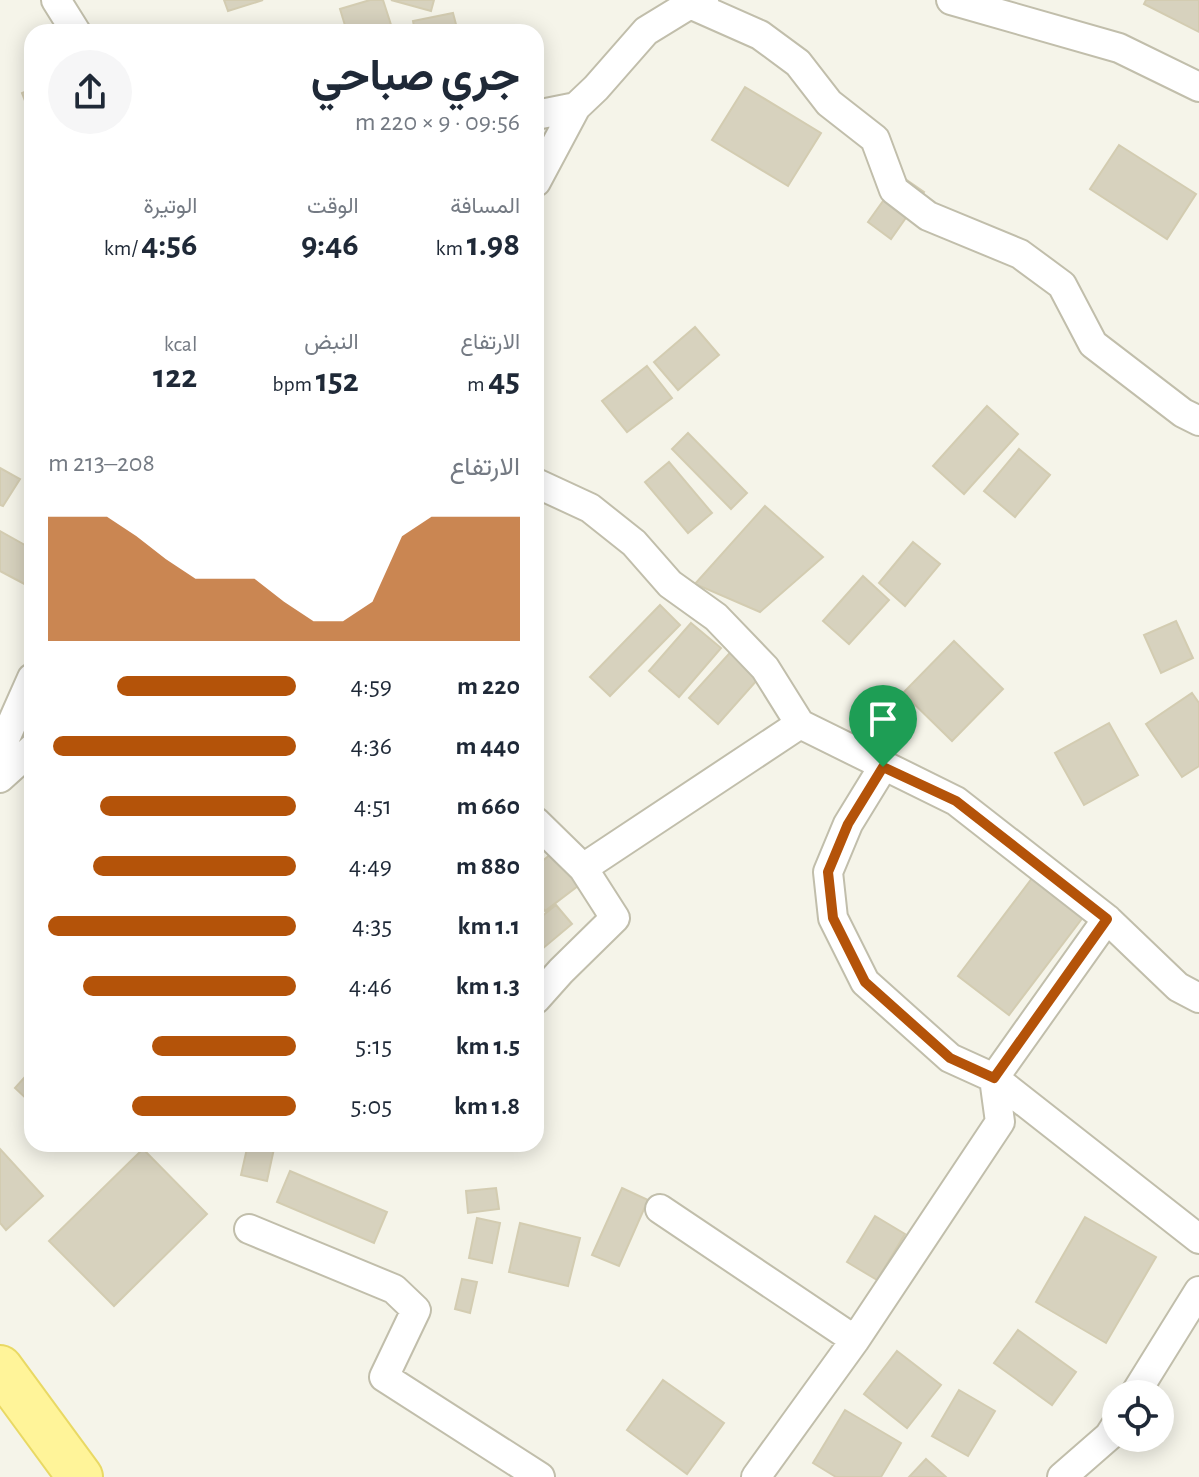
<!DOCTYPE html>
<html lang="ar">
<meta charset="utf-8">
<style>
:root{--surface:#fff;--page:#f6f6f7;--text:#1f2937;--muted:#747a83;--accent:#b45309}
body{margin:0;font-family:"Alegreya Sans",Vazirmatn,sans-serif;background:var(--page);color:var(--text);direction:rtl;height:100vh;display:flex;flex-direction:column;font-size:30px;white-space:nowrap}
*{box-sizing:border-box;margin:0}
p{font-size:26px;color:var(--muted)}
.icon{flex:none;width:44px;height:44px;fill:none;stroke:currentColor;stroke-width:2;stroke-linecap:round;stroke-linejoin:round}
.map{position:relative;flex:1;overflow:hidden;direction:ltr}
.drawer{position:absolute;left:24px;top:24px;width:520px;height:1128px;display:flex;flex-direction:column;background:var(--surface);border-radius:24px;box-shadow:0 4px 20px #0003;direction:rtl}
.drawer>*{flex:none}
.buttons{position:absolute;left:1102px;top:1380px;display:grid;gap:16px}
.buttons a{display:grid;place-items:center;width:72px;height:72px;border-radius:50%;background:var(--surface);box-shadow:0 4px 20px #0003;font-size:40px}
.pin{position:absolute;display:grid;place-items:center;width:68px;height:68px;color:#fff;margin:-82px -34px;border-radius:50% 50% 50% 0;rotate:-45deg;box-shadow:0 0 8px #0007}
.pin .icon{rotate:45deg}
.round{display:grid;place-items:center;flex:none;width:84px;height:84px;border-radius:42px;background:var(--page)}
.head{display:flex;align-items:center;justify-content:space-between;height:136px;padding:0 24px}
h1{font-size:44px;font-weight:700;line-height:60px}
.stats{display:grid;grid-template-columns:repeat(3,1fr);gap:12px;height:136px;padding:8px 24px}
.stats div{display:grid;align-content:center}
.stats b{font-size:34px;font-weight:700}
.stats small{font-size:22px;font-weight:400}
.stats p{font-size:22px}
.chart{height:224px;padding:16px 24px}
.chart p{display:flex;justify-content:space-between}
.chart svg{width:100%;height:144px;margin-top:8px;fill:var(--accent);opacity:.7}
ul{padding:0 24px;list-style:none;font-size:26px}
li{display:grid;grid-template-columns:128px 96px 1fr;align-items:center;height:60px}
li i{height:20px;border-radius:10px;background:var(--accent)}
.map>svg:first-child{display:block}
.building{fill:#d7d2be;stroke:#d3ccb1;stroke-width:2}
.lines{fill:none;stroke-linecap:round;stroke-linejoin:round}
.street-casing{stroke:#c1beab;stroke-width:32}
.primary-casing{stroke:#e9d964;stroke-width:48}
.street{stroke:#fff;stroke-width:28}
.primary{stroke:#fff499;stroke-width:44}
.route-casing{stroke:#fff;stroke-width:16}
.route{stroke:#b45309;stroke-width:10}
</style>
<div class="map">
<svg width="1199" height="1477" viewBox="0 0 1199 1477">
<rect width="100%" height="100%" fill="#f5f4e9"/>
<path class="building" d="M 224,0 L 263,0 L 228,11 Z
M 370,0 L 383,0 L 393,31 L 347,32 L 340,9 Z
M 391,0 L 434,0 L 431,11 Z
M 1146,0 L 1199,0 L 1199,32 L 1144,4 Z
M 453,13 L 458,32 L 415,32 L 413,21 Z
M 745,87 L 821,133 L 788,186 L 712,140 Z
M 32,89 L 32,119 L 22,93 Z
M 1119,145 L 1196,194 L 1167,239 L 1090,189 Z
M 901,176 L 924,192 L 891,239 L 868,222 Z
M 695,327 L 719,355 L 678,390 L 654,362 Z
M 647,366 L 672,398 L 627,432 L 602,401 Z
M 987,406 L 1018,434 L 964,494 L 933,466 Z
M 688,433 L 747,493 L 731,509 L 672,449 Z
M 1019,449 L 1050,475 L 1015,517 L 984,491 Z
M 669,462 L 712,513 L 688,533 L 645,482 Z
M 0,468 L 20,479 L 3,506 L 0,505 Z
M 765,506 L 823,557 L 760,612 L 695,584 Z
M 0,531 L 32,549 L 32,588 L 0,571 Z
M 913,542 L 940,564 L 905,606 L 879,583 Z
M 863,576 L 889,600 L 849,644 L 823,621 Z
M 660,605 L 680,625 L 610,696 L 590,677 Z
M 1176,621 L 1193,658 L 1161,673 L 1144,635 Z
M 691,623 L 721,648 L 679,697 L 649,671 Z
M 747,634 L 775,660 L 718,724 L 689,698 Z
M 954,641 L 1003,689 L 952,741 L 903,693 Z
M 1192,693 L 1199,703 L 1199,766 L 1182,777 L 1146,724 Z
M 1109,723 L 1138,775 L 1084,805 L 1055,753 Z
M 565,843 L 591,876 L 545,911 L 536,900 L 536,866 Z
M 1036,873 L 1087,912 L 1009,1015 L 958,976 Z
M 556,905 L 572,924 L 541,950 L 536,945 L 536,921 Z
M 32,1069 L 32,1104 L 15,1088 Z
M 248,1144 L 275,1144 L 267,1181 L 241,1175 Z
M 0,1149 L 43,1196 L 6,1230 L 0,1223 Z
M 143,1149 L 207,1214 L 114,1306 L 49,1241 Z
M 290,1171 L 387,1212 L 374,1243 L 277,1202 Z
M 496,1188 L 499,1209 L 468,1213 L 466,1191 Z
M 622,1188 L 648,1200 L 619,1266 L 592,1255 Z
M 875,1216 L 905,1234 L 877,1280 L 847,1262 Z
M 1085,1217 L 1156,1257 L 1106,1343 L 1036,1302 Z
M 477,1218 L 500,1223 L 492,1263 L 469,1258 Z
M 520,1223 L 580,1238 L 568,1286 L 509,1272 Z
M 462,1279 L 477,1282 L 470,1313 L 455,1309 Z
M 1018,1330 L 1076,1372 L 1052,1405 L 994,1363 Z
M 897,1351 L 941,1385 L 907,1428 L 864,1394 Z
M 663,1380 L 724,1423 L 687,1474 L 627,1430 Z
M 959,1390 L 995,1411 L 968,1456 L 932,1436 Z
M 845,1410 L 901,1443 L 881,1477 L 836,1477 L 813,1463 Z
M 926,1459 L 946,1477 L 909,1477 Z"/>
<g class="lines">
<g class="street-casing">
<path id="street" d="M 56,0 L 76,32
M 686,0 L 690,4 L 760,35 L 798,63 L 829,103 L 875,139 L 894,190 L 928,216 L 1020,254 L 1062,285 L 1093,344 L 1183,413 L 1199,421
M 951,0 L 1119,48 L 1199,87
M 536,115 L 576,107 L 596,88 L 646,31 L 690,4 L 704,0
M 536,182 L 576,107
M 536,483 L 590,508 L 634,543 L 670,584 L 716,617 L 765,668 L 800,724 L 956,801 L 1107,919 L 1178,987 L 1199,998
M 0,750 L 32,678
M 883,767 L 848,824 L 828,872 L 833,918 L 865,982 L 950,1058 L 994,1078 L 1199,1239
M 0,778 L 32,749
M 536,822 L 583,868 L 615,918 L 561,971 L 536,999
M 583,868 L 800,724
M 660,1209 L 855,1340
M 249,1229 L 394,1289 L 416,1310 L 384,1377 L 540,1477
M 1135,1394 L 1199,1291
M 756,1477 L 855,1340 L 1000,1122 L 994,1078 L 1107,919
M 1062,1477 L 1109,1436 L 1116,1425"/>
</g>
<g class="primary-casing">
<path id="primary" d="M 0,1368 L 80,1477"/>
</g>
<use href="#street" class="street"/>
<use href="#primary" class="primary"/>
</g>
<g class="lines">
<g class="route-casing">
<path id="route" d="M 883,767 L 956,801 L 1107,919 L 994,1078 L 950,1058 L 865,982 L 833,918 L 828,872 L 848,824 Z"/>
</g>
<use href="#route" class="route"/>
</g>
</svg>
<div class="buttons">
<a><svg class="icon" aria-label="locate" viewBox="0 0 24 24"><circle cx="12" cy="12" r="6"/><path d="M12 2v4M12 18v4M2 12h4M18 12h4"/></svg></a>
</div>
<div class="pin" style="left:883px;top:767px;background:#1e9e55"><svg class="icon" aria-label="arrive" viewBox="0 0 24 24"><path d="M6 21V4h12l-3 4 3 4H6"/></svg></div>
<section class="drawer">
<div class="head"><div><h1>جري صباحي</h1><p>09:56 · 9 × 220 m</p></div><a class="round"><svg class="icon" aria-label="share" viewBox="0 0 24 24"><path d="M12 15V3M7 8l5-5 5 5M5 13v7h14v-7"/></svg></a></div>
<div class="stats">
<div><p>المسافة</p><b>1.98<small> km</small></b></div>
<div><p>الوقت</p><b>9:46</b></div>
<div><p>الوتيرة</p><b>4:56<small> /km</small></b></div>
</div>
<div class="stats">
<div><p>الارتفاع</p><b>45<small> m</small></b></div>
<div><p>النبض</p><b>152<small> bpm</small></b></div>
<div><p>kcal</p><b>122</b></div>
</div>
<div class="chart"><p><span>الارتفاع</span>208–213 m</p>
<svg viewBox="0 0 160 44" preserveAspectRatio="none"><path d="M0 44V6L10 6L20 6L30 12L40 19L50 25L60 25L70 25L80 32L90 38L100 38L110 32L120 12L130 6L140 6L150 6L160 6V44z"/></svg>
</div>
<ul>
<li><b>220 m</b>4:59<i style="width:72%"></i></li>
<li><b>440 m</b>4:36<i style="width:98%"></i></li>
<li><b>660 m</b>4:51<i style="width:79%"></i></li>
<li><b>880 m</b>4:49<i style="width:82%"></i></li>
<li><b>1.1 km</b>4:35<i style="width:100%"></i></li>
<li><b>1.3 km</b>4:46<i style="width:86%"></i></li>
<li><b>1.5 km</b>5:15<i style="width:58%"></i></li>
<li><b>1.8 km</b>5:05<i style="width:66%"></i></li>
</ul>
</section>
</div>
